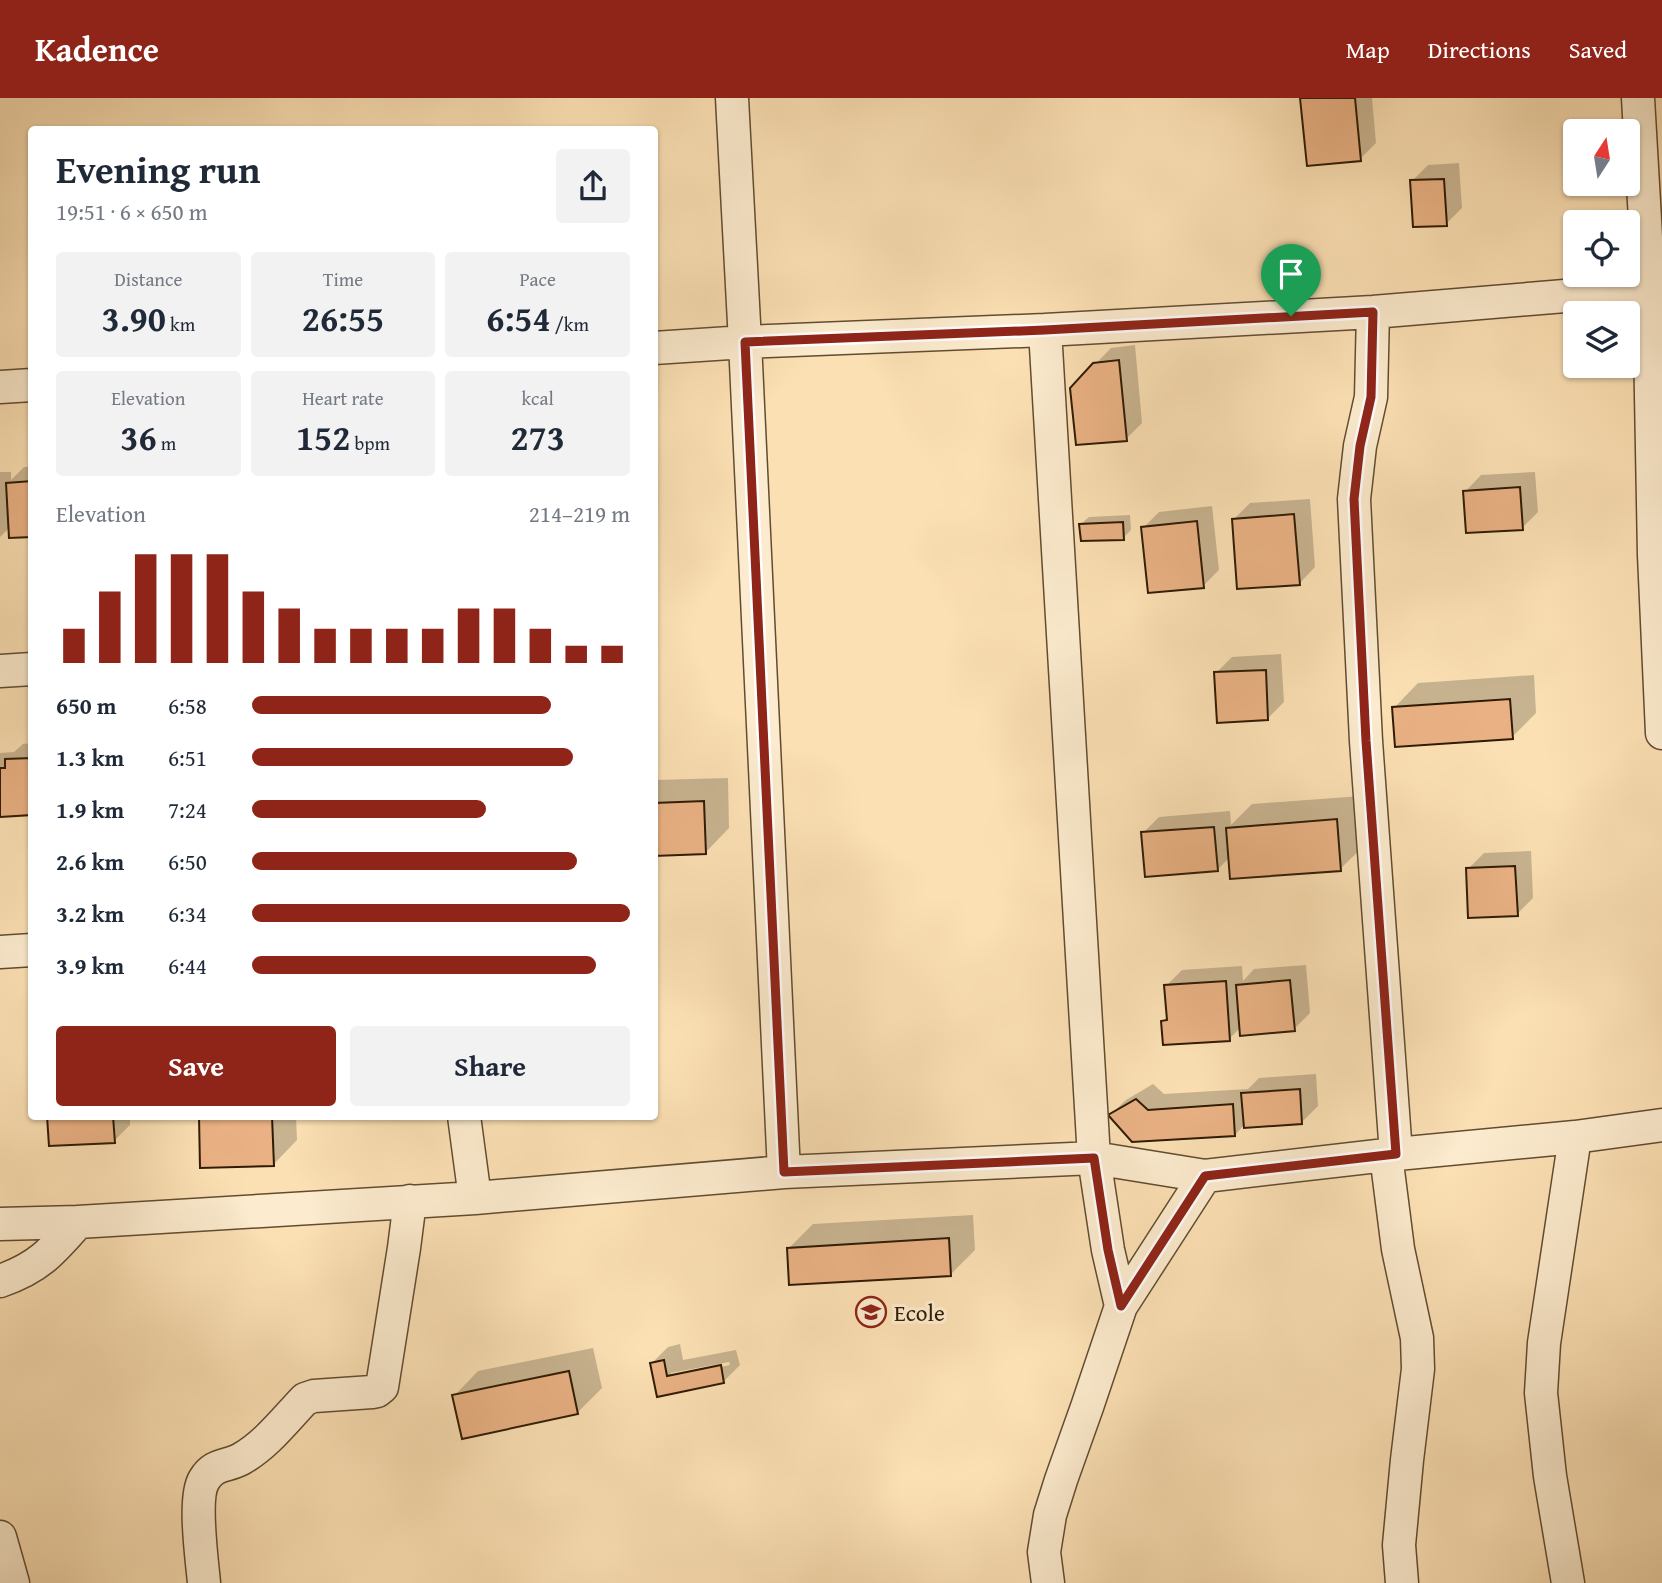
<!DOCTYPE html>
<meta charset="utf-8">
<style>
:root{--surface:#fff;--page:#f2f2f3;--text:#1f2937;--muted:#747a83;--accent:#8f2418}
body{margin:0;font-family:"Gentium Book Plus",serif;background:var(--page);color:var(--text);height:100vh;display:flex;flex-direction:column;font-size:26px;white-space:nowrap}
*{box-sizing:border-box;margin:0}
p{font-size:23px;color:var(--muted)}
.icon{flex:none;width:38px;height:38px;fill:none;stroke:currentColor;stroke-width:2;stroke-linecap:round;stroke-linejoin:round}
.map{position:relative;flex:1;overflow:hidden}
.details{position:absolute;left:28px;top:28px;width:630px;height:994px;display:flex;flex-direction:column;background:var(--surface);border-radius:7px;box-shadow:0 2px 5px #0004}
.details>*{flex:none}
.needle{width:46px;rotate:12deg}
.buttons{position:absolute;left:1563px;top:21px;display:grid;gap:14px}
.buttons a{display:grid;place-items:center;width:77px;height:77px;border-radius:7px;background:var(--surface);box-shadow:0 2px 5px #0004;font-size:35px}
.pin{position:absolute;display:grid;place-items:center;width:60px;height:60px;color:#fff;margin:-72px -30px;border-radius:50% 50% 50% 0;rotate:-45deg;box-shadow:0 0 7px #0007}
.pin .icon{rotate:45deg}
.round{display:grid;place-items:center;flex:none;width:74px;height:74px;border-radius:7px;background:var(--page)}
.summary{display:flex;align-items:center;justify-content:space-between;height:119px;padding:0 28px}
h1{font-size:38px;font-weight:700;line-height:52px}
.metrics{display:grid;grid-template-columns:repeat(3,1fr);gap:10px;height:119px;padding:7px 28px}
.metrics div{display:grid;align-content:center;border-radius:7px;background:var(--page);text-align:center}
.metrics b{font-size:35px;font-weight:700}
.metrics small{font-size:19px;font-weight:400}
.metrics p{font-size:19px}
.chart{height:196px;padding:14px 28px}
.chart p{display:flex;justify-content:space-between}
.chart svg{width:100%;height:126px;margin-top:7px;stroke:var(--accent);stroke-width:6}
.cta{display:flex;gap:14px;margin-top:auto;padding:14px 28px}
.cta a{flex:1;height:80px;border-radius:7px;background:var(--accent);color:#fff;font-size:28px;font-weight:700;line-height:80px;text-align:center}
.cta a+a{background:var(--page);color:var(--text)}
ul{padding:0 28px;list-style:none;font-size:23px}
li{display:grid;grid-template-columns:112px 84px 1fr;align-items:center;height:52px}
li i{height:18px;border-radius:9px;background:var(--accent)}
header{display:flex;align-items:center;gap:42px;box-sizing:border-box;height:98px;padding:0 35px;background:var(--accent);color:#fff}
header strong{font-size:33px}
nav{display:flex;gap:38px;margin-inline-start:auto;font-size:24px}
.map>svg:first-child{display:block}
.shadow{fill:#0003;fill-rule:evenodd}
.building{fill:#eab284;stroke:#2f1b04;stroke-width:2}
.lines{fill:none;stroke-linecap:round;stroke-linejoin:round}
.minor-casing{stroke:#624c30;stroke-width:35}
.minor{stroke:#fcebce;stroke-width:32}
.route-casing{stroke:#fff;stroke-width:14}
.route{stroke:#8f2418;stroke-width:9}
.labels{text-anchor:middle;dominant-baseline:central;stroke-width:6;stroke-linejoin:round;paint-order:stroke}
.poi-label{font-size:23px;fill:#2f1b04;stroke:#fcebce;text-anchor:start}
</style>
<header>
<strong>Kadence</strong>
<nav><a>Map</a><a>Directions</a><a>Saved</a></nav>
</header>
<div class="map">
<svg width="1662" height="1485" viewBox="0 0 1662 1485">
<rect width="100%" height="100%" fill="#fbe0b4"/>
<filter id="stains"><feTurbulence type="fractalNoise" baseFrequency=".00286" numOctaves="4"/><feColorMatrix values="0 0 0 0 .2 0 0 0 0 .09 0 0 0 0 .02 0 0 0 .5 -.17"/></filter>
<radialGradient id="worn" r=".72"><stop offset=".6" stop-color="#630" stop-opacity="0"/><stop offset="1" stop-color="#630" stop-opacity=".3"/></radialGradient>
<path class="shadow" d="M 1302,0 L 1372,0 L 1376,45 L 1360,61 Z
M 1459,65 L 1462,110 L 1446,126 L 1412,83 L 1428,67 Z
M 1135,247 L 1142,325 L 1126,341 L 1072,290 L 1111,250 Z
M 24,369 L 32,369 L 32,437 L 10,429 L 0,439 L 0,374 L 11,374 L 11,382 Z
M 1535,374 L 1538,414 L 1522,430 L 1465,394 L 1481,377 Z
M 1310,401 L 1315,469 L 1299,486 L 1234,421 L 1250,405 Z
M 1212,408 L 1219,472 L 1203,488 L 1143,430 L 1159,414 Z
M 1130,417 L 1131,432 L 1123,440 L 1081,426 L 1089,419 Z
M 1281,556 L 1284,604 L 1267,621 L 1216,575 L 1232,559 Z
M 1534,577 L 1536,615 L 1512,639 L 1394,610 L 1418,585 Z
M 32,645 L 32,715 L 0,717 L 0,655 L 14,654 L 23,646 Z
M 728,680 L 729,730 L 705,755 L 654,756 L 654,682 Z
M 1361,698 L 1365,747 L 1340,771 L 1230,759 L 1218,771 L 1143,735 L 1159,719 L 1230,713 L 1231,727 L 1252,706 Z
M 1531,753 L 1533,800 L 1517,816 L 1468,771 L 1484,755 Z
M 1306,867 L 1310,915 L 1294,931 L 1241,929 L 1229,941 L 1163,924 L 1168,918 L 1166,888 L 1182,872 L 1242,868 L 1243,883 L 1254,871 Z
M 1316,976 L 1318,1008 L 1302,1024 L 1245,1026 L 1235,1037 L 1110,1017 L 1126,1002 L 1153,986 L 1164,996 L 1248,991 L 1259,980 Z
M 49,1018 L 130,1018 L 130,1027 L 114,1043 Z
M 201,1018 L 296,1018 L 297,1042 L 273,1067 Z
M 973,1117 L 975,1152 L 951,1176 L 789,1150 L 813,1126 Z
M 680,1246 L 683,1262 L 736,1252 L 740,1267 L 723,1284 L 658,1297 L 652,1265 L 668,1249 ZM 729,1264 L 730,1267 L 671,1279 L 671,1275 Z
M 593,1250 L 602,1290 L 577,1315 L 454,1298 L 478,1273 Z"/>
<path class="building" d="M 1300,0 L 1355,0 L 1361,63 L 1307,68 Z
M 1444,81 L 1447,128 L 1413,129 L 1410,82 Z
M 1119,262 L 1127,343 L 1076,347 L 1070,290 L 1093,265 Z
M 32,383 L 32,439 L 9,440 L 6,385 Z
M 1520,389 L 1523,432 L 1466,435 L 1463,393 Z
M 1294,416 L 1300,487 L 1237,491 L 1232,421 Z
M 1197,423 L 1204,490 L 1148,495 L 1141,429 Z
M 1123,424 L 1124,442 L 1081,443 L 1079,426 Z
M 1266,572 L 1268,622 L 1217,625 L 1214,574 Z
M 1510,601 L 1513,641 L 1395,649 L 1392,609 Z
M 32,660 L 32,717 L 0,719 L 0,670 L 5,670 L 5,661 Z
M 704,703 L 706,756 L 654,758 L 654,705 Z
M 1337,721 L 1341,773 L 1230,781 L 1226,730 Z
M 1214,729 L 1218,773 L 1145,779 L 1141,734 Z
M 1515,768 L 1518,818 L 1468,820 L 1466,770 Z
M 1290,882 L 1295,933 L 1240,938 L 1236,887 Z
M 1226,883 L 1230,943 L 1163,947 L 1161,923 L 1167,922 L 1164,887 Z
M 1300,991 L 1302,1026 L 1244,1030 L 1241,995 Z
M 1136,1001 L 1148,1012 L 1233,1006 L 1235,1038 L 1132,1044 L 1108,1017 Z
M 47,1018 L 113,1018 L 115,1045 L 49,1048 Z
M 199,1018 L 272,1018 L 274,1068 L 200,1070 Z
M 949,1140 L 951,1178 L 789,1187 L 787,1150 Z
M 664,1262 L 667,1278 L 721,1267 L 724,1285 L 657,1299 L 650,1265 Z
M 569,1273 L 578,1316 L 462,1341 L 452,1297 Z"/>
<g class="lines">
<g class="minor-casing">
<path id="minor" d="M 732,0 L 745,244 L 784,1074
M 1662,190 L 1649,191 L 1654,457 L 1662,635
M 1373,214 L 1371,299 L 1360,348 L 1354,401 L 1366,643 L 1396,1056
M 1045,232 L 1373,214 L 1649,191 L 1638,0
M 654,250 L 745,244 L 1045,232 L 1094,1060 L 1108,1152 L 1121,1208 L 1087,1309 L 1061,1382 L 1050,1417 L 1044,1454 L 1048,1485
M 0,289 L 32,287
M 0,573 L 32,571
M 0,854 L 32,852
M 464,1018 L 475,1100
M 1386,1057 L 1398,1151 L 1417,1240 L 1418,1271 L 1407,1362 L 1399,1447 L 1402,1485
M 0,1126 L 78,1124 L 475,1100 L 784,1074 L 1094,1060 L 1205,1078 L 1386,1057 L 1575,1039 L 1662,1027
M 0,1183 C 38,1170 52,1154 78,1124
M 1121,1208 L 1205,1078
M 0,1439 L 13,1485
M 204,1485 C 202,1462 193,1400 204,1382 C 214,1365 226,1369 241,1361 C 266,1347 285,1322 305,1301 L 314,1298 L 372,1294 L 377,1293 L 382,1289 L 404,1150 L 410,1103
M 1568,1485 L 1550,1378 L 1541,1295 L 1544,1245 L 1575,1039"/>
</g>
<use href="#minor" class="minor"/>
</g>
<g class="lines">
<g class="route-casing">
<path id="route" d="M 1373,214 L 1371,299 L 1360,348 L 1354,401 L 1366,643 L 1396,1056 L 1205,1078 L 1121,1208 L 1108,1152 L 1094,1060 L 784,1074 L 745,244 L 1045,232 Z"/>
</g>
<use href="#route" class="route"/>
</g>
<defs>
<g id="school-ring" transform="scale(1.575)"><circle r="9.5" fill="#fcebce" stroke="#8f2418" stroke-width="1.5"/><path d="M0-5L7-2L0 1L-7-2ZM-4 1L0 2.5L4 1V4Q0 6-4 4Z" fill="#8f2418"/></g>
</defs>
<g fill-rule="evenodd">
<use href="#school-ring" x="871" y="1214"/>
</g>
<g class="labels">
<g class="poi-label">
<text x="894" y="1214">Ecole</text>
</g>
</g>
<rect width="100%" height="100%" filter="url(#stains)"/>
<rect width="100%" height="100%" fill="url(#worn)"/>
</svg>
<div class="buttons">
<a><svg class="needle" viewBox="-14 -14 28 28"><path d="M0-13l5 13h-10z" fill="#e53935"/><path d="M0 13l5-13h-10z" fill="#747a83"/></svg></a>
<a><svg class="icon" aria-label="locate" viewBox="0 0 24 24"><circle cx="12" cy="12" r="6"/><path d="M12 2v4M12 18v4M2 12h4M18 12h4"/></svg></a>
<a><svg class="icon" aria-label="layers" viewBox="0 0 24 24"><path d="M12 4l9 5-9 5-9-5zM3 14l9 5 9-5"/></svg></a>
</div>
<div class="pin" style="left:1291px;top:218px;background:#1e9e55"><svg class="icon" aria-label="arrive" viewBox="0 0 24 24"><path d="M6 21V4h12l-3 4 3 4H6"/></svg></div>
<section class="details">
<div class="summary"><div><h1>Evening run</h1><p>19:51 · 6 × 650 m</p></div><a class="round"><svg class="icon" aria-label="share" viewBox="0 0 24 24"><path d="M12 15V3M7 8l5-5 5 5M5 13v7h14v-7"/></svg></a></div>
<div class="metrics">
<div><p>Distance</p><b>3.90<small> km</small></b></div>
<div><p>Time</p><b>26:55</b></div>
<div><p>Pace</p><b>6:54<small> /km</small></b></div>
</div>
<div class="metrics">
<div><p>Elevation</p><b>36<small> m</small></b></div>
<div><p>Heart rate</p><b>152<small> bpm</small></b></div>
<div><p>kcal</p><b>273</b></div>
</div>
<div class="chart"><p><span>Elevation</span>214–219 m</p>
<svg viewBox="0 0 160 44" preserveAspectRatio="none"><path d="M5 44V32M15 44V19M25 44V6M35 44V6M45 44V6M55 44V19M65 44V25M75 44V32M85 44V32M95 44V32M105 44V32M115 44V25M125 44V25M135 44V32M145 44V38M155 44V38"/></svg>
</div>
<ul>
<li><b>650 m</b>6:58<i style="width:79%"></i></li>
<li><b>1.3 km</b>6:51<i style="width:85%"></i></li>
<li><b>1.9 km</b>7:24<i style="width:62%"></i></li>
<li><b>2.6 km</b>6:50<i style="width:86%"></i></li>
<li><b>3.2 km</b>6:34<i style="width:100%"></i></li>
<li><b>3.9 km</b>6:44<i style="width:91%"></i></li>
</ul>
<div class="cta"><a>Save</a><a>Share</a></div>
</section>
</div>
